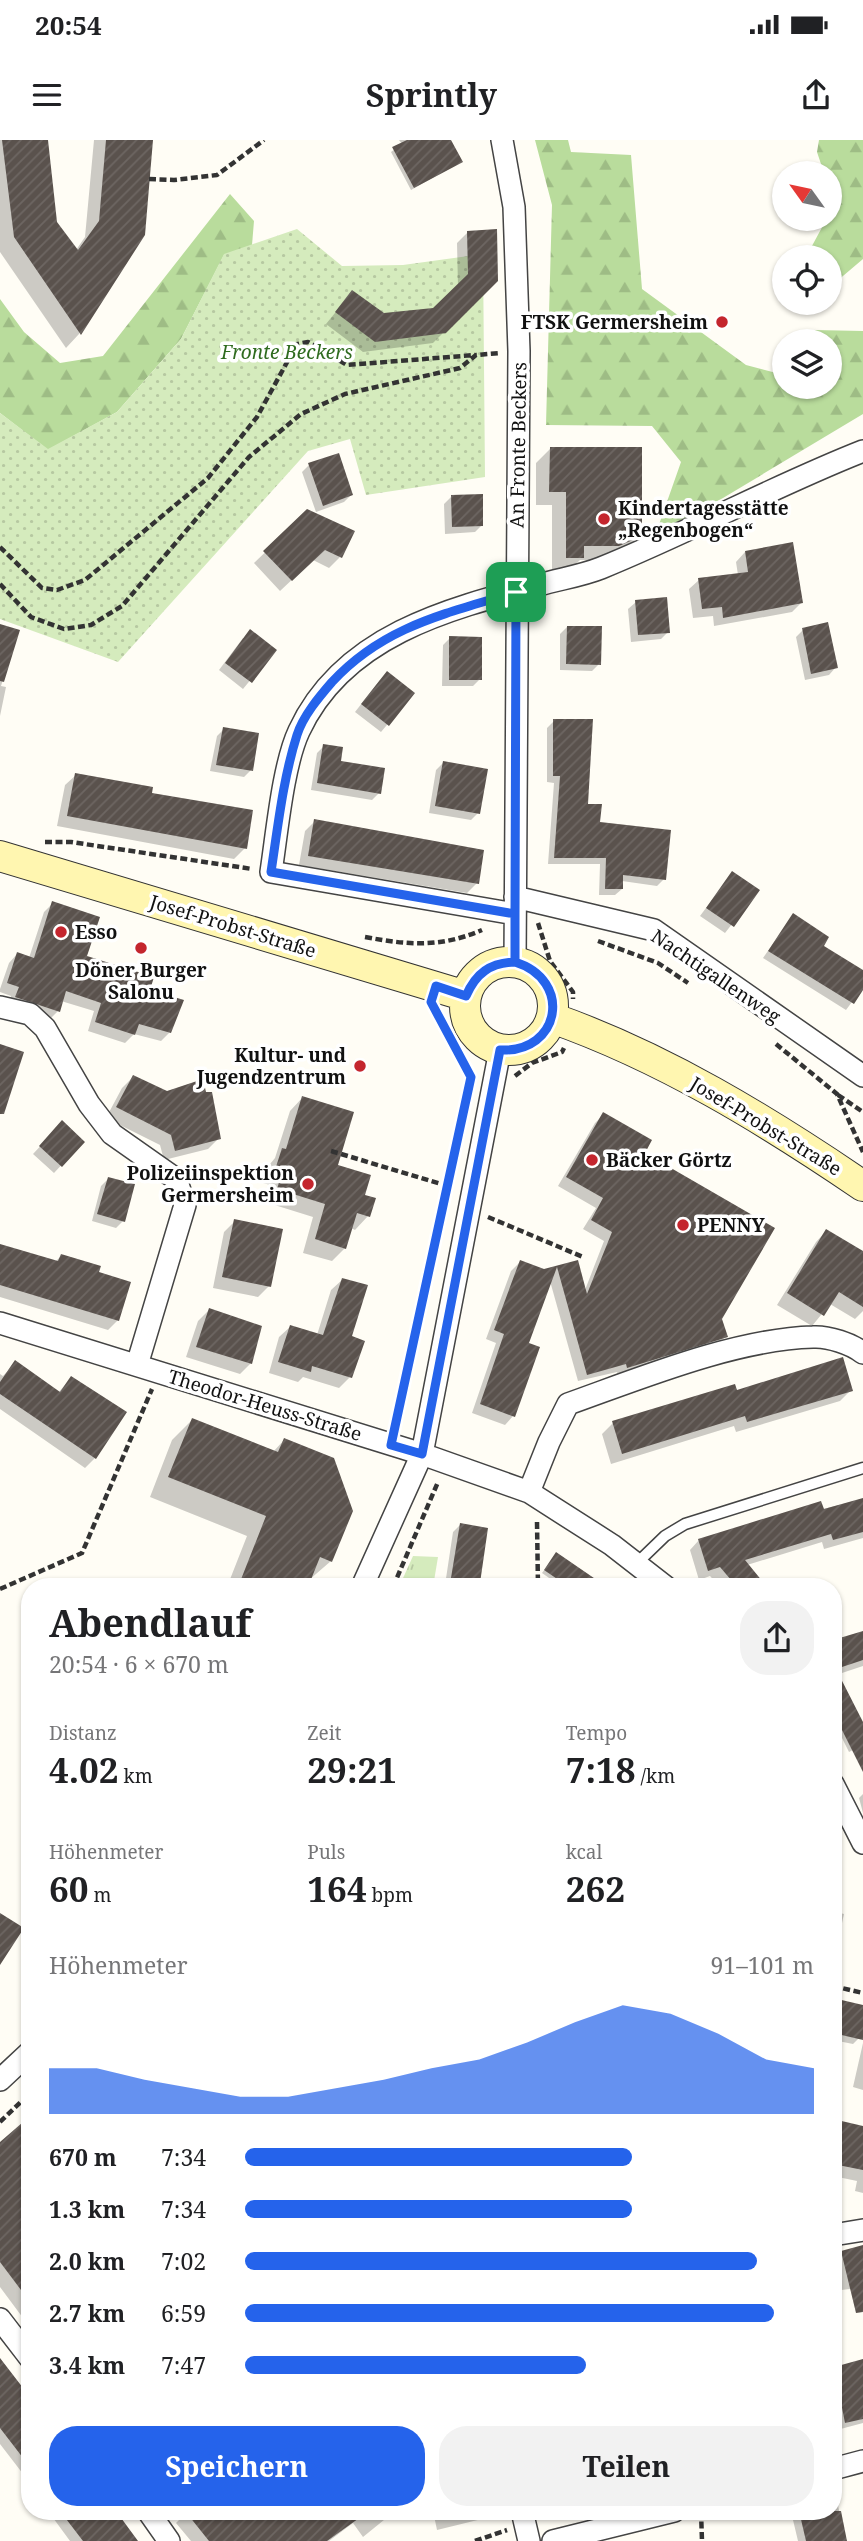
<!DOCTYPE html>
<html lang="de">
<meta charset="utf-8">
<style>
:root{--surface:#fff;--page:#f2f2f2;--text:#202124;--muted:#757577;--accent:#2563eb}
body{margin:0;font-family:"Noto Serif",serif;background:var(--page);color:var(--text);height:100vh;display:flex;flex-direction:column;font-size:26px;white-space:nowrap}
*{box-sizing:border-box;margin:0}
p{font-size:23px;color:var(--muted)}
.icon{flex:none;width:38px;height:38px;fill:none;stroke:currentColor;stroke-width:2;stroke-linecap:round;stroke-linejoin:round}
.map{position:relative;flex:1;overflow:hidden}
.details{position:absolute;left:21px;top:1438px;width:821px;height:942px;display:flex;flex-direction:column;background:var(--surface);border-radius:28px;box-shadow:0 2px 5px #0004}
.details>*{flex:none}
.needle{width:46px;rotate:303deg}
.tools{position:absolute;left:772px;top:21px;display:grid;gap:14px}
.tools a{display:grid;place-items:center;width:70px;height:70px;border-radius:50%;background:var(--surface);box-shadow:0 2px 5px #0004;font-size:35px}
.pin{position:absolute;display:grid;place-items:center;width:60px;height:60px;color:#fff;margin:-30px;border-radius:14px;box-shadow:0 4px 10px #0006}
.round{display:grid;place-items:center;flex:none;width:74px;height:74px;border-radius:28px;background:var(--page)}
.headline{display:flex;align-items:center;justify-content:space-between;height:119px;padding:0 28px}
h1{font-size:38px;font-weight:700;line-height:52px}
.metrics{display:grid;grid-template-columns:repeat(3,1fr);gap:10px;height:119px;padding:7px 28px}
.metrics div{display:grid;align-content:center}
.metrics b{font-size:35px;font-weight:700}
.metrics small{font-size:19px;font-weight:400}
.metrics p{font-size:19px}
.chart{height:196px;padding:14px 28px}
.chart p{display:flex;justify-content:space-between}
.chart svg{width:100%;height:126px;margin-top:7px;fill:var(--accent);opacity:.7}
.cta{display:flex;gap:14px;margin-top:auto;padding:14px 28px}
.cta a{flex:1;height:80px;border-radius:28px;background:var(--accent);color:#fff;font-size:28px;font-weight:700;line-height:80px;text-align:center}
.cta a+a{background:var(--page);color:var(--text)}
ul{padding:0 28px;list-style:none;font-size:23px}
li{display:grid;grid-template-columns:112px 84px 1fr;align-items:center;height:52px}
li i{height:18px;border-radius:9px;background:var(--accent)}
.status{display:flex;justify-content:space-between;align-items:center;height:49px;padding:0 35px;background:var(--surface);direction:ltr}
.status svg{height:19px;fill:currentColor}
header{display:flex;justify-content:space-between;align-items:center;height:91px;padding:0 28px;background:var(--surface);font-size:32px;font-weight:700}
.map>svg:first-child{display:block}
.grass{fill:url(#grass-tufts)}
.forest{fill:url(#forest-firs)}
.park{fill:url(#park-dots)}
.shadow{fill:#0003}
.building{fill:url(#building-hatch)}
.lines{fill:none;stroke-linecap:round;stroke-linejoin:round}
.lane-casing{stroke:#444;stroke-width:13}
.street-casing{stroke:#444;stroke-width:24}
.secondary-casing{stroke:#333;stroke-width:32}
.path{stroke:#333;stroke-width:4.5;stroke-dasharray:7 3.5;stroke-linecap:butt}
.lane{stroke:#fff;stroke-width:10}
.street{stroke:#fff;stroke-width:21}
.secondary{stroke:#fff6b0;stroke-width:30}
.route-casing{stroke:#fff;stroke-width:14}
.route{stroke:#2563eb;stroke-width:9}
.poi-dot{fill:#c4262e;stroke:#fff;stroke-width:2.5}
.labels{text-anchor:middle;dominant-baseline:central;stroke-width:7;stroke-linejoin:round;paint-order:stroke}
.poi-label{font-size:19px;font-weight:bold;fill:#111;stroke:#fff;text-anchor:start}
.park-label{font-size:19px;font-style:italic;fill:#2f6b1f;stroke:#fff}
.street-label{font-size:19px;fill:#111;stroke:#fff}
</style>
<div class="status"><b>20:54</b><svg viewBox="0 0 49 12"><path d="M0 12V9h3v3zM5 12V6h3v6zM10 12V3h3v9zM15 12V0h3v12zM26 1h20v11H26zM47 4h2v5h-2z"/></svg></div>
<header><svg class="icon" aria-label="menu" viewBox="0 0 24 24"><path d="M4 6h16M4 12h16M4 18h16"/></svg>Sprintly<svg class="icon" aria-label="share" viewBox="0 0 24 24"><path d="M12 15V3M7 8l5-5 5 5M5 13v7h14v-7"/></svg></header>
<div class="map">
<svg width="863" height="2401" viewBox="0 0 863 2401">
<defs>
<pattern id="grass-tufts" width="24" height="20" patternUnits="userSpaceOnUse" patternTransform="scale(1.75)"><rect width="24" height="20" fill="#d5ebbd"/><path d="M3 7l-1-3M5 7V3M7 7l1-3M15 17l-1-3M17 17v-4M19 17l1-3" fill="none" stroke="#b6c8a1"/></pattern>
<pattern id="forest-firs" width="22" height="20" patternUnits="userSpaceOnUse" patternTransform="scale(1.75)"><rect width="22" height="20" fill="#b9dc9c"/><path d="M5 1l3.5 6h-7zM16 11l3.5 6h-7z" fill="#9ebc85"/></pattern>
<pattern id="park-dots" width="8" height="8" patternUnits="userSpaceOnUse" patternTransform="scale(1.75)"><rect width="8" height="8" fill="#d5ebbd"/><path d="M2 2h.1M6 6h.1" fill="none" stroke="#b6c8a1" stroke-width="1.8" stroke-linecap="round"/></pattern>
<pattern id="building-hatch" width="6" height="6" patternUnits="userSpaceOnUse" patternTransform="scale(1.75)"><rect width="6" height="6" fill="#5a524d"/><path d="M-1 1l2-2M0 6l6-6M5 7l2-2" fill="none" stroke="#6d6662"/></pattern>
</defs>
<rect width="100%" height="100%" fill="#fffdf5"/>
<path class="grass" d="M 413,1416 L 438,1417 L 433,1447 L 399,1447 Z"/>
<path class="forest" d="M 535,0 L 568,0 L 571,12 L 631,15 L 642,149 L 746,225 L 784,235 L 784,247 L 830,247 L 830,201 L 813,201 L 814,190 L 863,191 L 863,274 L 723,358 L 656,393 L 681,322 L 652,286 L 546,285 L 552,65 Z
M 819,0 L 863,0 L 863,119 L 830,147 L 830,117 L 806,117 L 833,67 L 830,33 L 824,33 L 817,12 Z
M 230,54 L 254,81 L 252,105 L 224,115 L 181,199 L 117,272 L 48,310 L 0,273 L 0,159 L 24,192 L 60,223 L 103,216 Z"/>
<path class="park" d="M 297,89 L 342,126 L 403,125 L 483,114 L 485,337 L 366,355 L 350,299 L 308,311 L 118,522 L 0,479 L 0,273 L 48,309 L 117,272 L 181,199 L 224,114 Z"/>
<path class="shadow" d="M 0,0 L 46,0 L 55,83 L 76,110 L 85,97 L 94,0 L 151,0 L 143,94 L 79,194 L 66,208 L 0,112 Z
M 399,0 L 449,0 L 461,22 L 411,50 L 391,12 L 402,4 Z
M 468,92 L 496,140 L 433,203 L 363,212 L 326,184 L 352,152 L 383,175 L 433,170 L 458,146 L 457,103 Z
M 550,309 L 640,396 L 626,410 L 603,420 L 580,420 L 568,431 L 552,431 L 552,365 L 536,365 L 536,323 Z
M 309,325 L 351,355 L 344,362 L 316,372 L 302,332 Z
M 451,357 L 482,385 L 475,392 L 445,394 L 444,364 Z
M 308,371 L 352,392 L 340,417 L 329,428 L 313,420 L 280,451 L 254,423 Z
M 745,412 L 801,463 L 792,472 L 714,486 L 713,476 L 693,478 L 689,449 L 699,440 L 738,435 L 736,422 Z
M 636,462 L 668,492 L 661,499 L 631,502 L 628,469 Z
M 0,486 L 18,491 L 1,546 L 6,547 L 0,576 Z
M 567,487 L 599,524 L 592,531 L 560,530 L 560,494 Z
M 803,490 L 836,527 L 829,535 L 805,540 L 796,497 Z
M 243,498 L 275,510 L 243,549 L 219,530 Z
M 450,498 L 480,539 L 473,546 L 442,546 L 443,505 Z
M 380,540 L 413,554 L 381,592 L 355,572 Z
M 554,581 L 586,666 L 598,684 L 664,739 L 657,746 L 622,741 L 622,749 L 615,755 L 599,755 L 600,724 L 548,724 L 554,643 L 547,642 L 547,588 Z
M 224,589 L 251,630 L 244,637 L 210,631 L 217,596 Z
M 324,606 L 339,623 L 379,653 L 372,660 L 311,650 L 317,613 Z
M 443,623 L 478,673 L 471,680 L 429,673 L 436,630 Z
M 76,635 L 150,655 L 245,708 L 234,719 L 57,686 L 65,645 Z
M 315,681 L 477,743 L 467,753 L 299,725 L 305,691 Z
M 732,733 L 758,751 L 725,793 L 700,776 Z
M 53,763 L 85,818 L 148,851 L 170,892 L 161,901 L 134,894 L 125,903 L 88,891 L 94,871 L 61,861 L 58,871 L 49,880 L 8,866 L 11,856 L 0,852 L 0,849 L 9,823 L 17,814 L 29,818 L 44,772 Z
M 793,775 L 821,806 L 863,833 L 863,847 L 846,870 L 763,818 Z
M 133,937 L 167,952 L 219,998 L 208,1009 L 164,1020 L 160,1005 L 106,978 L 122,948 Z
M 303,957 L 336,1027 L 362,1056 L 368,1076 L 355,1090 L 351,1088 L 345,1108 L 332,1121 L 303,1113 L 313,1077 L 265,1062 L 270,1045 L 263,1043 L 270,1024 L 275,1018 L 290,971 Z
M 604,974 L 643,1014 L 726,1196 L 717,1205 L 618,1235 L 617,1232 L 578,1241 L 550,1141 L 527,1204 L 513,1276 L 505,1285 L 472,1273 L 496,1203 L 486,1199 L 511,1131 L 520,1122 L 544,1131 L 577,1122 L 585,1150 L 604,1101 L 583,1089 L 596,1068 L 558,1046 L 595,983 Z
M 62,983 L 83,1002 L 54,1033 L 33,1014 Z
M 108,1039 L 123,1081 L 116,1088 L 92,1081 L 101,1046 Z
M 235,1081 L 269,1146 L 258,1157 L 213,1148 L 224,1092 Z
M 826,1091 L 863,1113 L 863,1171 L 855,1179 L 830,1164 L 812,1186 L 777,1165 L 816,1102 Z
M 0,1105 L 55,1122 L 61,1116 L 97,1133 L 118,1180 L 108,1190 L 0,1157 Z
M 342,1140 L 350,1197 L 350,1237 L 339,1248 L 303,1237 L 298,1242 L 269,1233 L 279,1197 L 290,1187 L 317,1195 L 331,1150 Z
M 209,1170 L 251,1223 L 240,1234 L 186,1217 L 198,1181 Z
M 15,1223 L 58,1253 L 71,1238 L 95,1318 L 85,1328 L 0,1269 L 0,1234 L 3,1236 Z
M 851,1250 L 840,1261 L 736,1292 L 734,1286 L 611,1324 L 602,1294 L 613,1283 L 735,1252 Z
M 192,1280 L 273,1312 L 284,1300 L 331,1421 L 309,1440 L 306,1447 L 227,1447 L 247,1396 L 150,1357 L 172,1300 Z
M 863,1359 L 863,1398 L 824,1409 L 822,1402 L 747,1425 L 765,1447 L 720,1447 L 710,1436 L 699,1440 L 690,1410 L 699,1400 Z
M 460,1385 L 478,1442 L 473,1447 L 445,1445 L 453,1392 Z
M 556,1414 L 604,1447 L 562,1447 L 542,1433 Z
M 863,1492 L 863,1526 L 833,1536 L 833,1502 Z
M 833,1549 L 863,1586 L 863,1605 L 849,1612 L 833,1580 Z
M 863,1654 L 863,1673 L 859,1658 Z
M 833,1771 L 844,1774 L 833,1824 Z
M 833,1860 L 863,1867 L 859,1898 L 853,1904 L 833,1900 Z
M 863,1903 L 863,1950 L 853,1947 Z
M 833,1981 L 863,1987 L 863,2053 L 855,2051 L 857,2041 L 833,2036 Z
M 0,2005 L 30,2088 L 30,2173 L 23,2178 L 0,2147 Z
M 863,2107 L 863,2167 L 858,2148 L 833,2151 L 833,2115 Z
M 0,2219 L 30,2259 L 30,2343 L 0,2304 Z
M 863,2221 L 863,2283 L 833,2291 L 833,2229 Z
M 838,2365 L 845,2401 L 798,2401 L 793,2380 L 800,2373 L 833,2371 L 833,2366 Z
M 48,2371 L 113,2371 L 135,2401 L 70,2401 Z
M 174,2371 L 395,2371 L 363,2397 L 353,2383 L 329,2401 L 191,2401 L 176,2383 L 180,2379 Z
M 433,2371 L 496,2371 L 490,2377 L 437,2390 Z"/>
<path class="building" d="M 2,0 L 48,0 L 57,82 L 78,110 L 99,81 L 106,0 L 153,0 L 145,95 L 81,195 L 14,97 Z
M 407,0 L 451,0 L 463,22 L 414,48 L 392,7 Z
M 497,89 L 498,141 L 446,193 L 375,202 L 335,172 L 352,150 L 384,173 L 433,168 L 468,134 L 467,91 Z
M 550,307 L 642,307 L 642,396 L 619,406 L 584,406 L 584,418 L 566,418 L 566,352 L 549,352 Z
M 339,313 L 353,355 L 323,366 L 308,323 Z
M 483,354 L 483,386 L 452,387 L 451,355 Z
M 307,369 L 355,391 L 342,418 L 325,410 L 292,441 L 263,411 Z
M 793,402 L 803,463 L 723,478 L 722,467 L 702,469 L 698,438 L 748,432 L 745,411 Z
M 667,457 L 670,493 L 638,495 L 635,460 Z
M 828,482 L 838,528 L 811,534 L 802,488 Z
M 0,484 L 20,490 L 4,542 L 0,541 Z
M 567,486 L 602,486 L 601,525 L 566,524 Z
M 250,489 L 277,510 L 252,543 L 225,523 Z
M 449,496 L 482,497 L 482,540 L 449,540 Z
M 387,531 L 415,553 L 389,586 L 361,564 Z
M 553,579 L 593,579 L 588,664 L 602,664 L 600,682 L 671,690 L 666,740 L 623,735 L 623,749 L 605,749 L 606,718 L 554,718 L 560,636 L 553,636 Z
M 223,587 L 259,593 L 253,631 L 216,625 Z
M 323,604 L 343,607 L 341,621 L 385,628 L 381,654 L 317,643 Z
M 443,621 L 488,629 L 480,674 L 435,666 Z
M 75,633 L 153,647 L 152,653 L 253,670 L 247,709 L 67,676 Z
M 314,679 L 484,710 L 479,744 L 308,716 Z
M 732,731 L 760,750 L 734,787 L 706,768 Z
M 52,761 L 100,777 L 87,816 L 154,837 L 150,850 L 184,860 L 171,893 L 139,884 L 135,895 L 95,882 L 101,863 L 66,851 L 60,872 L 15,857 L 19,847 L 7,843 L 17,812 L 34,818 Z
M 793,773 L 829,797 L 824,806 L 863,830 L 863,850 L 854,864 L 768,811 Z
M 0,904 L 24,912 L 4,974 L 0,974 Z
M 133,935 L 167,951 L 203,939 L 206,952 L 212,952 L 221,999 L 175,1011 L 171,995 L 116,967 Z
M 302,956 L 354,972 L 338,1025 L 371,1035 L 365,1055 L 376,1058 L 370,1077 L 357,1073 L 346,1109 L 315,1099 L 325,1064 L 277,1049 L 282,1032 L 275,1030 L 282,1008 L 286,1009 Z
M 603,972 L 652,1000 L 645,1013 L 775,1088 L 722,1179 L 728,1197 L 627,1228 L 626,1224 L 587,1235 L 557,1127 L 529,1203 L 540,1207 L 515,1277 L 480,1264 L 504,1194 L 494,1190 L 520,1120 L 544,1129 L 578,1120 L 587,1154 L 612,1092 L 591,1080 L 603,1058 L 566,1037 Z
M 62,980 L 85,1002 L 62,1027 L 39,1006 Z
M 108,1037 L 135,1044 L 125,1082 L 97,1074 Z
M 234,1079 L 283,1089 L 271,1147 L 222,1137 Z
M 826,1089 L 863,1111 L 863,1167 L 839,1152 L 824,1176 L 787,1153 Z
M 0,1104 L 58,1121 L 61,1114 L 101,1126 L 99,1132 L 131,1142 L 119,1181 L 0,1145 Z
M 342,1138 L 368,1145 L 352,1196 L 365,1201 L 352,1238 L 312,1226 L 311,1232 L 278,1222 L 290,1185 L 323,1195 Z
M 209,1168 L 262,1186 L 252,1224 L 196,1207 Z
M 843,1217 L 853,1251 L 747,1282 L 745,1276 L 622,1314 L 612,1281 L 735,1244 L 737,1250 Z
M 15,1220 L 60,1252 L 71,1236 L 127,1272 L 96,1319 L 0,1254 L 0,1242 Z
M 192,1278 L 278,1312 L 284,1298 L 334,1318 L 353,1371 L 332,1422 L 320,1417 L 308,1447 L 238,1447 L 266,1376 L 168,1337 Z
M 863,1358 L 863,1392 L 833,1400 L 831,1394 L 745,1420 L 767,1447 L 737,1447 L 720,1427 L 708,1431 L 698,1399 L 821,1361 L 824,1369 Z
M 460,1383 L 488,1388 L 480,1443 L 451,1438 Z
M 556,1412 L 607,1447 L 569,1447 L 544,1430 Z
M 863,1491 L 863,1520 L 836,1529 L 863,1582 L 863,1632 L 833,1572 L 833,1500 Z
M 0,1773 L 24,1788 L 0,1825 Z
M 833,1858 L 863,1865 L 863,1900 L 833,1893 Z
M 30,1976 L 30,2162 L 0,2122 L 0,2002 Z
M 833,1979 L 863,1986 L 863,2030 L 833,2024 Z
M 863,2105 L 863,2172 L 856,2173 L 841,2111 Z
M 0,2218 L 30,2257 L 30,2327 L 0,2288 Z
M 863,2219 L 863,2279 L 845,2283 L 834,2227 Z
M 60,2371 L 116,2371 L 138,2401 L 83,2401 Z
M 185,2371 L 369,2371 L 327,2401 L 209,2401 Z
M 799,2371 L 841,2371 L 847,2401 L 806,2401 Z"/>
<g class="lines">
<g class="lane-casing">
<path id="lane" d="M 636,1424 L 665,1396 L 685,1384 L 863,1328"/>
</g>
<g class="street-casing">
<path id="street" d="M 502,0 L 514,67 L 519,211 L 515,822
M 515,757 L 654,790 L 863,936
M 515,774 L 271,732 C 277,693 283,625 299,591 C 343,496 447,469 539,445 C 559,439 581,436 601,428 C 690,392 774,346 863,311
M 0,867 L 30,874 L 45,888 L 89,964 L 112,994 L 176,1039 L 185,1065 L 137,1225
M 0,1183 L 422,1314 L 529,1352 L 612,1405 L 666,1447
M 529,1352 L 549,1302 L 568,1264 C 641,1238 736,1199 813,1197 C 828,1196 852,1204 863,1213
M 362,1447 L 422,1314 L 500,910
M 833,1644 L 863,1703
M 0,1940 L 30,1912
M 833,2095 L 863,2090
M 0,2179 L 30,2218
M 833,2329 L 863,2321
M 148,2371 L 169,2401
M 522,2371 L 529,2401
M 553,2401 L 674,2371"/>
</g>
<g class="secondary-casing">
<path id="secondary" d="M 0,716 L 466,856
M465 866a44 44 0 1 1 88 0a44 44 0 1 1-88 0Z
M 552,878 C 663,917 766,980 863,1046"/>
</g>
<path class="path" d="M 149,39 L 174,40 L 217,35 L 264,0
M 0,407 L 42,448 L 57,450 L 85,440 L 208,338 L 257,277 L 297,204 L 308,202 L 347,225 L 475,215
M 0,444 L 31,477 L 64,489 L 91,485 L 122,466 L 249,317 L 301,274 L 345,254 L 460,228 L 476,215 L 501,213
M 45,702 L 71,702 L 252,729
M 538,783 L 550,821 L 573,852 L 573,859
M 365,797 C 408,805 440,808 482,790
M 598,801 L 658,823 L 688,843
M 437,873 L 470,940
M 776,904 L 837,954 L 863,1012
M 515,936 L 532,923 L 562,912 L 564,908
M 838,955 L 863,972
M 331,1011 L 448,1046
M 488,1077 L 583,1117
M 395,1285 L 465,969
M 537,1382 L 538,1447
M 393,1447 L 438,1342
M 0,1449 L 82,1413 L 152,1249
M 833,1846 L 863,1853
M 0,1982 L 30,1953
M 701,2371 L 702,2401
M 475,2401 L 507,2390"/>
<use href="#lane" class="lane"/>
<use href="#street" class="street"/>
<use href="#secondary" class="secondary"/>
</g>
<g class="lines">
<g class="route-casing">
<path id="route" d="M 516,452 L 515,774 L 515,822 C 490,823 476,833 466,856 L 436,846 L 431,862 L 471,937 L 391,1305 L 422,1314 L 500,910 C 561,913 573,840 515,822 L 515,774 L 271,732 C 278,686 283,639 297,595 C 303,576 319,557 332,542 C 384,486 445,474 516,452"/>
</g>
<use href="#route" class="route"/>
</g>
<g class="poi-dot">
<circle cx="722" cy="182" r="7"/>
<circle cx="604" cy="379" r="7"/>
<circle cx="61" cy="792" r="7"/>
<circle cx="141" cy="808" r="7"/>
<circle cx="360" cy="926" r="7"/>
<circle cx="592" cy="1020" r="7"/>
<circle cx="308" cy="1044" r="7"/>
<circle cx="683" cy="1085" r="7"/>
</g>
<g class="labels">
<g class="poi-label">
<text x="708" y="182" text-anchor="end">FTSK Germersheim</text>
<text x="618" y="368">Kindertagesstätte<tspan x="618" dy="22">„Regenbogen“</tspan></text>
<text x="75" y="792">Esso</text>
<text x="141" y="830" text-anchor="middle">Döner Burger<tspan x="141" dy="22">Salonu</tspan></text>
<text x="346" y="915" text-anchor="end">Kultur- und<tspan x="346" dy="22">Jugendzentrum</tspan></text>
<text x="606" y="1020">Bäcker Görtz</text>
<text x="294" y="1033" text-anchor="end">Polizeiinspektion<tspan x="294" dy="22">Germersheim</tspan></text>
<text x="697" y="1085">PENNY</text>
</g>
<g class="park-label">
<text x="287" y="212">Fronte Beckers</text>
</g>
<g class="street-label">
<text transform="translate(518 305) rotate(-89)">An Fronte Beckers</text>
<text transform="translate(233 786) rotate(17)">Josef-Probst-Straße</text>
<text transform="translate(716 836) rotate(34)">Nachtigallenweg</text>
<text transform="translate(766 986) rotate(31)">Josef-Probst-Straße</text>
<text transform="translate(265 1265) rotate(17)">Theodor-Heuss-Straße</text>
</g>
</g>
</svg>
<div class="tools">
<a><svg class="needle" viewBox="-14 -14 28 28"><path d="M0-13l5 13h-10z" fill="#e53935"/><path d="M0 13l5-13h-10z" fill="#757577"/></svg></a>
<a><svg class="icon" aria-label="locate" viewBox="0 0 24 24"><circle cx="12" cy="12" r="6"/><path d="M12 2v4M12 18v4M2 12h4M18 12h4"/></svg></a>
<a><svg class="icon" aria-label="layers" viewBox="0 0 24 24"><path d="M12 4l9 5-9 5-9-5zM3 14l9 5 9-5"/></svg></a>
</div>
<div class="pin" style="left:516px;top:452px;background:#1e9e55"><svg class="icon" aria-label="arrive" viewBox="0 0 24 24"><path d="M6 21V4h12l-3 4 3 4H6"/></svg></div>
<section class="details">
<div class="headline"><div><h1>Abendlauf</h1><p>20:54 · 6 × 670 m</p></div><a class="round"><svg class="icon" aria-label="share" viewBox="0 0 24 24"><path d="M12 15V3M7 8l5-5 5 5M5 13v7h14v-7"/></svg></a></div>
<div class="metrics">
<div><p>Distanz</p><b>4.02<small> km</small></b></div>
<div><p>Zeit</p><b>29:21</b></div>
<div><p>Tempo</p><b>7:18<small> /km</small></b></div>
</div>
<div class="metrics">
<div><p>Höhenmeter</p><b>60<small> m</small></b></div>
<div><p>Puls</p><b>164<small> bpm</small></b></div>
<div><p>kcal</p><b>262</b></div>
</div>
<div class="chart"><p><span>Höhenmeter</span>91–101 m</p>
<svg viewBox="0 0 160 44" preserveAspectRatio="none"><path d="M0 44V28L10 28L20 32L30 35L40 38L50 38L60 35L70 32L80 28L90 25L100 19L110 12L120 6L130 9L140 16L150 25L160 28V44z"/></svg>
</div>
<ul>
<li><b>670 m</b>7:34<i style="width:68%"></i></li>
<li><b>1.3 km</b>7:34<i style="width:68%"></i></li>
<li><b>2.0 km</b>7:02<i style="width:90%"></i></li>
<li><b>2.7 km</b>6:59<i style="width:93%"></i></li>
<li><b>3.4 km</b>7:47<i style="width:60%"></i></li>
</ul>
<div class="cta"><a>Speichern</a><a>Teilen</a></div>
</section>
</div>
